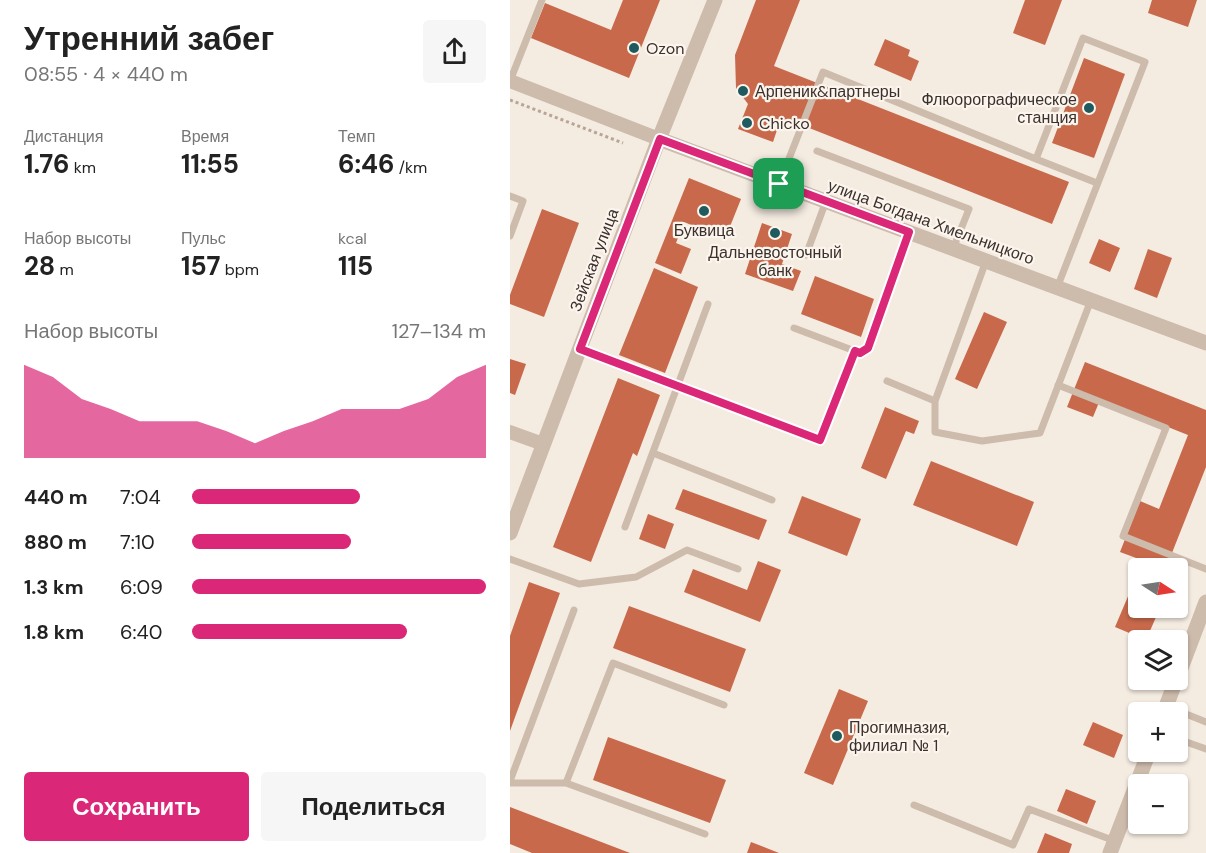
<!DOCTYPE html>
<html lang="ru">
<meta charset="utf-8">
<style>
:root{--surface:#fff;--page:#f6f6f6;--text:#222;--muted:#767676;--accent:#db2777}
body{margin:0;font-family:"DM Sans",sans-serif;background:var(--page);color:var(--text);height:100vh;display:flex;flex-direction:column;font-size:22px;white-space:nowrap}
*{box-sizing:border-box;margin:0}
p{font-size:20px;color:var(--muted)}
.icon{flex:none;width:33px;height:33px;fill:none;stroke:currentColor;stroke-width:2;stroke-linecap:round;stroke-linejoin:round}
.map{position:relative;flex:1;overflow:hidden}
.drawer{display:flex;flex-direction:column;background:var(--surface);width:510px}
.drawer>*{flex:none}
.needle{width:39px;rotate:102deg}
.tools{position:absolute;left:618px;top:558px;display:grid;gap:12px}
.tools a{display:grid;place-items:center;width:60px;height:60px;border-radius:6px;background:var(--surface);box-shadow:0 2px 4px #0004;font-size:30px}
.pin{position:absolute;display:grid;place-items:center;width:51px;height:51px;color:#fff;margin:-26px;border-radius:12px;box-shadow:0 3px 9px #0006}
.round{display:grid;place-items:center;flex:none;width:63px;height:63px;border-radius:6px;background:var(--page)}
.summary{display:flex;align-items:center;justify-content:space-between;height:102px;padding:0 24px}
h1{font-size:33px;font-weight:700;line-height:45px}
.metrics{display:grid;grid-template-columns:repeat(3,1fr);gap:9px;height:102px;padding:6px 24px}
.metrics div{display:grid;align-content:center}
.metrics b{font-size:26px;font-weight:700}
.metrics small{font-size:16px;font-weight:400}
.metrics p{font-size:16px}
.chart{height:168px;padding:12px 24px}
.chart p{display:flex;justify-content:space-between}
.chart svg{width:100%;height:108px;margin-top:6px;fill:var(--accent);opacity:.7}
.action{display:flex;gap:12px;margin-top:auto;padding:12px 24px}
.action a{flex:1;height:69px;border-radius:6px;background:var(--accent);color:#fff;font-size:24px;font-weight:700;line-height:69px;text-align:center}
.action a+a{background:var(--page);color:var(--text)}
ul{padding:0 24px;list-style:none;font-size:20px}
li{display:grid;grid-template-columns:96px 72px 1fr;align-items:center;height:45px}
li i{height:15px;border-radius:8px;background:var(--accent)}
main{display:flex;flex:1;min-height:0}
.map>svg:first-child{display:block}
.building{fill:#c8694b}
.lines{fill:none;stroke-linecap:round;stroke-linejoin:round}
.path{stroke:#b9a596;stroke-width:3;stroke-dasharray:3 3;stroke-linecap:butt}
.service{stroke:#cdbbac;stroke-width:7}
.minor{stroke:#cdbbac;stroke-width:14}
.tertiary{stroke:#cdbbac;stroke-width:15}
.route-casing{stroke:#fff;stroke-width:12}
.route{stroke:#db2777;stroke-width:8}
.poi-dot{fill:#1f5a5e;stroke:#fbf5ee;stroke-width:2}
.labels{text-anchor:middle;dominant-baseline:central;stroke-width:4.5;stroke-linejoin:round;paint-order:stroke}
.poi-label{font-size:16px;fill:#3b302b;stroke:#fbf5ee;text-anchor:start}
.street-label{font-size:16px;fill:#3b302b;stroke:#fbf5ee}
</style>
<main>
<section class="drawer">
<div class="summary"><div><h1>Утренний забег</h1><p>08:55 · 4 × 440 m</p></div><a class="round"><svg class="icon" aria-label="share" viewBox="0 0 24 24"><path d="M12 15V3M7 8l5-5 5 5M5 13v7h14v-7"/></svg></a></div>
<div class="metrics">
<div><p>Дистанция</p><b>1.76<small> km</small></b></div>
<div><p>Время</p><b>11:55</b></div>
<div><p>Темп</p><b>6:46<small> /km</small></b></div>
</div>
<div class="metrics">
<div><p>Набор высоты</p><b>28<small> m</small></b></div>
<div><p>Пульс</p><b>157<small> bpm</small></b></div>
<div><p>kcal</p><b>115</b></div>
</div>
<div class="chart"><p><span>Набор высоты</span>127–134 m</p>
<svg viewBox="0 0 160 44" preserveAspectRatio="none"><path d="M0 44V6L10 11L20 20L30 24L40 29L50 29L60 29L70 33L80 38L90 33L100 29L110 24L120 24L130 24L140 20L150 11L160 6V44z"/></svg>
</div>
<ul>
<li><b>440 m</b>7:04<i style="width:57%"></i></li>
<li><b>880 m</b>7:10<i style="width:54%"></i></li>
<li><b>1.3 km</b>6:09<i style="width:100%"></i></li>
<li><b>1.8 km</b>6:40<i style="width:73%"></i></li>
</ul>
<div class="action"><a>Сохранить</a><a>Поделиться</a></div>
</section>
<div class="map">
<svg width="696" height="853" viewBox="0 0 696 853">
<rect width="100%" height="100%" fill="#f4ebe1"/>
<path class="building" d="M 113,0 L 150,0 L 119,78 L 21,38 L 35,3 L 101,30 Z
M 246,0 L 290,0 L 264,66 L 559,182 L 542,224 L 279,120 L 275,130 L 268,127 L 263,142 L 228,129 L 238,104 L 226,88 L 225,55 Z
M 515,0 L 552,0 L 535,45 L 503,33 Z
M 642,0 L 687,0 L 678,27 L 638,13 Z
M 375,39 L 400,50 L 398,56 L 409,61 L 401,81 L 364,65 Z
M 574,58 L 615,74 L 584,158 L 542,143 Z
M 179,178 L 231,199 L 215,239 L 174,222 L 166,243 L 181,249 L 171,274 L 145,263 Z
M 32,209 L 69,223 L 34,317 L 0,304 L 0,295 Z
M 252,223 L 282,234 L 272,264 L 291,271 L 283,291 L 235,274 Z
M 589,239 L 610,248 L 600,272 L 579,263 Z
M 638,249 L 662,258 L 647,298 L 624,289 Z
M 144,268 L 188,287 L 155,373 L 109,355 Z
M 305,276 L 364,299 L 351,337 L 291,314 Z
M 474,312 L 497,322 L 467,389 L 445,379 Z
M 0,359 L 16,364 L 5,395 L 0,393 Z
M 575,362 L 696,410 L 696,467 L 656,568 L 653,568 L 610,552 L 630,501 L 649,509 L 678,435 L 590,400 L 583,417 L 557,407 Z
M 108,378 L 150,395 L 127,456 L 123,453 L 81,562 L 43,547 Z
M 375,407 L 409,421 L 404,434 L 396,431 L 376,479 L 351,468 Z
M 421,461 L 524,502 L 507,546 L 403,505 Z
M 173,489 L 257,520 L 249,540 L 165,509 Z
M 292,496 L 351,519 L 337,556 L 278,533 Z
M 138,514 L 164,524 L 155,549 L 129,539 Z
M 248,561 L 271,570 L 250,622 L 174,592 L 183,569 L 237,590 Z
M 19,582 L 50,593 L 0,731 L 0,636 Z
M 619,594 L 628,598 L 628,608 L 650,608 L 636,640 L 605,627 Z
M 119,606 L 236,649 L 220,692 L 103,648 Z
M 329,689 L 358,701 L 323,785 L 294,773 Z
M 583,722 L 613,735 L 604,758 L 573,745 Z
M 98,737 L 216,780 L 200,823 L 83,780 Z
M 556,789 L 586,801 L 577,824 L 547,811 Z
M 0,807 L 120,853 L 22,853 L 0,844 Z
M 535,833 L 562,844 L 559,853 L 527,853 Z
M 241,842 L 269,853 L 237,853 Z"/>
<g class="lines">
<path class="path" d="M 0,100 L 113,143"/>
<path class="service" d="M 0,81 L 32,0
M 307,151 L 459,209 L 443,249
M 269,184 L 313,72 L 526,159
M 0,196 L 13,201 L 0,236
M 296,255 L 316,201
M 547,288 L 635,62 L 573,38 L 526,159 L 587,183
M 284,328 L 350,353 L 358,348 L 399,233
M 70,349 L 310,440 L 345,351
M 377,381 L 425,401 L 425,432 L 472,441 L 530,433 L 581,300
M 548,385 L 656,428 L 613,536 L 696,569
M 425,401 L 476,261
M 143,453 L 262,500
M 115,527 L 198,304
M 0,559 L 69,584 L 126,577 L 177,550 L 228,569
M 656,706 L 696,722
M 668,739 L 696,749
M 0,781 L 64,610
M 0,783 L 56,783 L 103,663 L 214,705
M 56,783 L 195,834
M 404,805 L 503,845 L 519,809 L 605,841"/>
<path class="minor" d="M 0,81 L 149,139
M 0,432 L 33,444"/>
<path class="tertiary" d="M 149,139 L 696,343
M 0,533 L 149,139 L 205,0
M 668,676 L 696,602
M 654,712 L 666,680
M 600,853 L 639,752"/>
</g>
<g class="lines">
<g class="route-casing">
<path id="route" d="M 150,139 L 399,232 L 358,348 L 350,353 L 345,351 L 310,440 L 70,349 Z"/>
</g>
<use href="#route" class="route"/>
</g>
<g class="poi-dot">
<circle cx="124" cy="48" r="6"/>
<circle cx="233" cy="91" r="6"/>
<circle cx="579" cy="108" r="6"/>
<circle cx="237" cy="123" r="6"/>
<circle cx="194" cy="211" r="6"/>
<circle cx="265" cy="233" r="6"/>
<circle cx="327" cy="736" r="6"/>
</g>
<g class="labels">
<g class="poi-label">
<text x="136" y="48">Ozon</text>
<text x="245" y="91">Арпеник&amp;партнеры</text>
<text x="567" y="99" text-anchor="end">Флюорографическое<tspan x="567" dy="18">станция</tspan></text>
<text x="249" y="123">Chicko</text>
<text x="194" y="230" text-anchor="middle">Буквица</text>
<text x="265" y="252" text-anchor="middle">Дальневосточный<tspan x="265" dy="18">банк</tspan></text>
<text x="339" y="727">Прогимназия,<tspan x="339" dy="18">филиал № 1</tspan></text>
</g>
<g class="street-label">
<text transform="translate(421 222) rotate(20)">улица Богдана Хмельницкого</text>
<text transform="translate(84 260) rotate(-69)">Зейская улица</text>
</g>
</g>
</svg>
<div class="tools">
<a><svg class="needle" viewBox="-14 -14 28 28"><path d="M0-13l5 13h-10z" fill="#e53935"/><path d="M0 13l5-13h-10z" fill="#767676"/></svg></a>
<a><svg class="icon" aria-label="layers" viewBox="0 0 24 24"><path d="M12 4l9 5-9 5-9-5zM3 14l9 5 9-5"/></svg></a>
<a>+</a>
<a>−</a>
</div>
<div class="pin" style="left:269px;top:184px;background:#1e9e55"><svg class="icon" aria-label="arrive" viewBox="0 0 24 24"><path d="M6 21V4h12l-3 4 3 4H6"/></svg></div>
</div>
</main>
